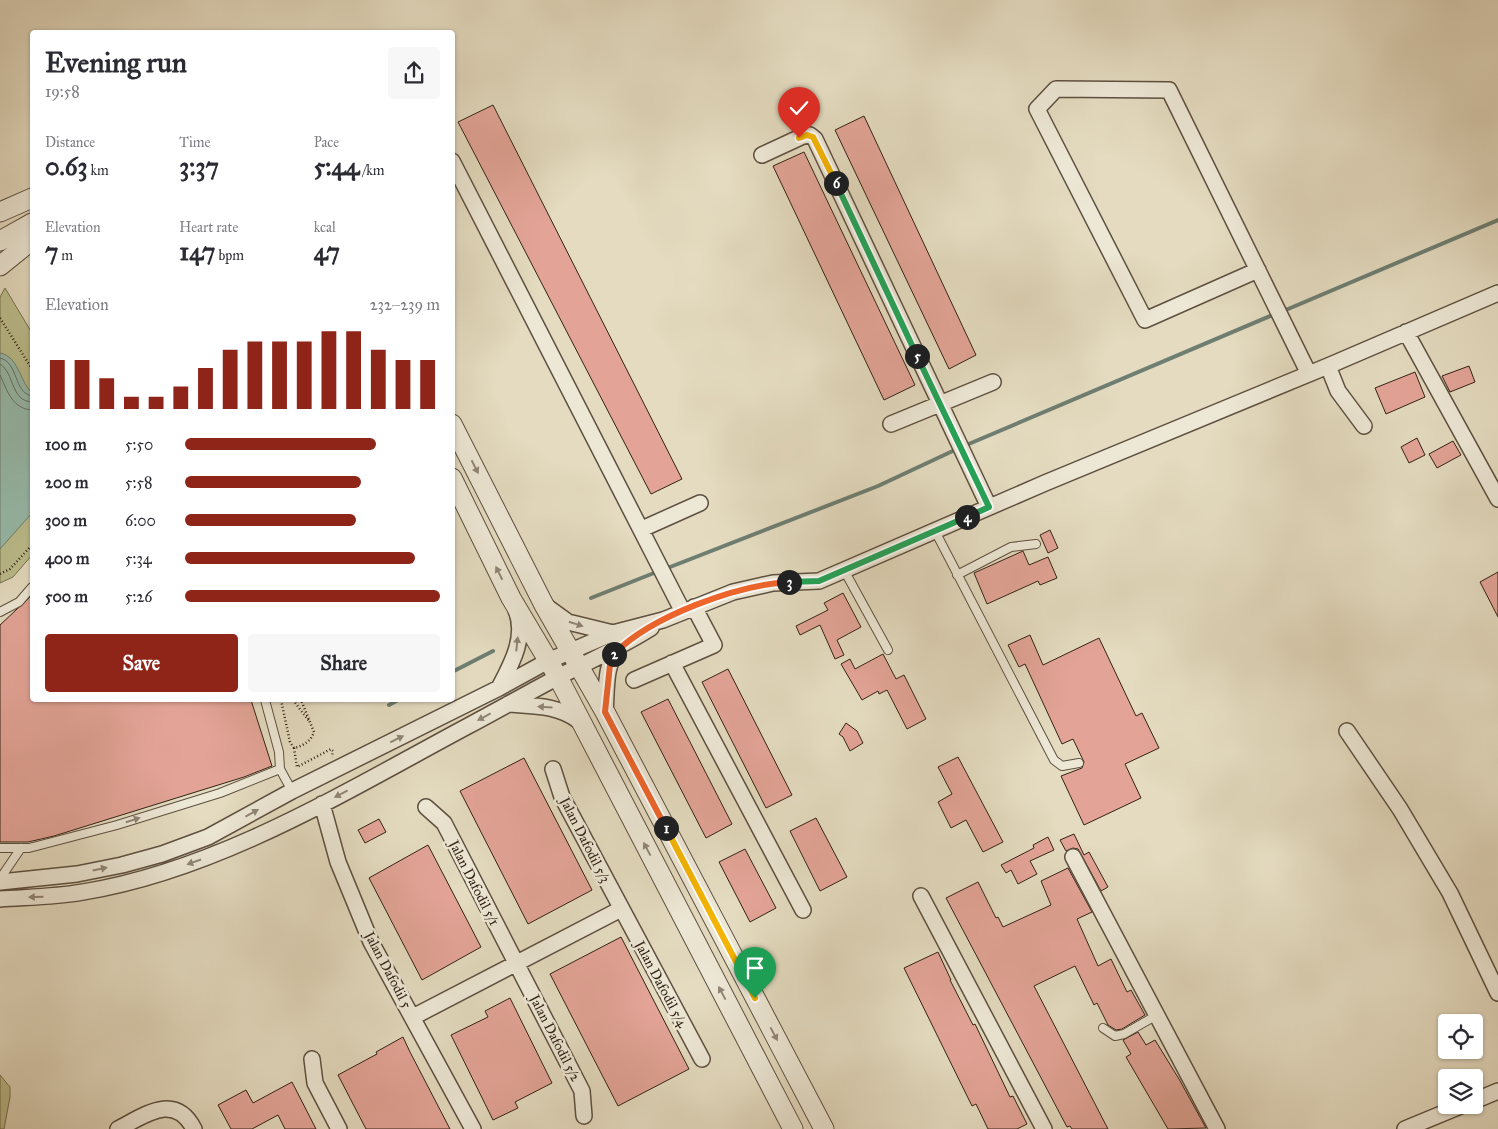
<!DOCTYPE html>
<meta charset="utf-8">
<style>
:root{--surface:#fff;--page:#f7f7f7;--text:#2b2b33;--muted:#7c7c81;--accent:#8f2418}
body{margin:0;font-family:"IM FELL Great Primer",serif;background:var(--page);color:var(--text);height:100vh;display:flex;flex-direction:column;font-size:19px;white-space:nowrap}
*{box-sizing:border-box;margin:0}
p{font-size:16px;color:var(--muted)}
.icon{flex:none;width:28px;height:28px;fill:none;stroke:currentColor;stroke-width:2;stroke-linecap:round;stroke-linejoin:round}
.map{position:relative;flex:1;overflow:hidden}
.drawer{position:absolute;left:30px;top:30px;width:425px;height:672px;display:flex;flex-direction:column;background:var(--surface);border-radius:5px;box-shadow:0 1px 4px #0004}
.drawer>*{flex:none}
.controls{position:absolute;left:1438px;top:1014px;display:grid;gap:10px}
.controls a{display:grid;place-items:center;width:45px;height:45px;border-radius:5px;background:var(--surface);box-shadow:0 1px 4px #0004;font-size:25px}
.pin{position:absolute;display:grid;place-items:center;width:42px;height:42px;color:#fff;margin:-51px -21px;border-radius:50% 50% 50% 0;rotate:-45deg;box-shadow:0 0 5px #0007}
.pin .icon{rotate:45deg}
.km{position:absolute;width:25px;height:25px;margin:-12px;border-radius:50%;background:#222;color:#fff;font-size:14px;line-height:25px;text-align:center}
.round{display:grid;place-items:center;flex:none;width:52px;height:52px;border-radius:5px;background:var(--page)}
.head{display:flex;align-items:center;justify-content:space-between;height:85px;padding:0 15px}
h1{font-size:28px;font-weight:800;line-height:38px}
.metrics{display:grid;grid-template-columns:repeat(3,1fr);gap:8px;height:85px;padding:5px 15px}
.metrics div{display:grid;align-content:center}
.metrics b{font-size:25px;font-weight:800}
.metrics small{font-size:14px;font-weight:400}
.metrics p{font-size:14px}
.chart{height:140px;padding:10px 15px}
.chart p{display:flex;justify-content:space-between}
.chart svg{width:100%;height:90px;margin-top:5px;stroke:var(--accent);stroke-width:6}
.cta{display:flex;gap:10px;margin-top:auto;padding:10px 15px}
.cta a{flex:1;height:58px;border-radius:5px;background:var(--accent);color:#fff;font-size:20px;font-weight:800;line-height:58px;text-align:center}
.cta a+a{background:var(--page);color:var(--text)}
ul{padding:0 15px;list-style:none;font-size:16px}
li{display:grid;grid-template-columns:80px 60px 1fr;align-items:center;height:38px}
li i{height:12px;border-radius:6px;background:var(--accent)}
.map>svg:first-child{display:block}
.green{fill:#bcbe8d;stroke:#777052}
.water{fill:#96bcad;stroke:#6e7e71}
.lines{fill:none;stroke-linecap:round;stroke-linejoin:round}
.shore{stroke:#646f62;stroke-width:1}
.stream{stroke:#6e7e71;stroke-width:4}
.building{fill:#e3a497;stroke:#322216}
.service-casing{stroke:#5e5040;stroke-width:10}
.minor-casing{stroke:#5e5040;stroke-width:18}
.tertiary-casing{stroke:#5e5040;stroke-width:21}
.path{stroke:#322216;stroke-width:2.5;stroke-dasharray:1 2.5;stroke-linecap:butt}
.service{stroke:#ede8d6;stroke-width:8}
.minor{stroke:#ede8d6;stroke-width:15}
.tertiary{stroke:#ede8d6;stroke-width:19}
.oneway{fill:#908576}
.split-1-casing{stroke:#fff;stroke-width:10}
.split-2-casing{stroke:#fff;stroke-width:10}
.split-3-casing{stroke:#fff;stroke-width:10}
.split-4-casing{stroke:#fff;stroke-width:10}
.split-5-casing{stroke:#fff;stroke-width:10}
.split-6-casing{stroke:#fff;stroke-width:10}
.split-7-casing{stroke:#fff;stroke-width:10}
.split-1{stroke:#f5b400;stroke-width:6}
.split-2{stroke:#f0652b;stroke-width:6}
.split-3{stroke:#f0652b;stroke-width:6}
.split-4{stroke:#22a559;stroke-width:6}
.split-5{stroke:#22a559;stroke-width:6}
.split-6{stroke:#22a559;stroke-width:6}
.split-7{stroke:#f5b400;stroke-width:6}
.labels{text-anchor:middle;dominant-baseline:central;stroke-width:5;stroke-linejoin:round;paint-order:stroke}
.street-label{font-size:14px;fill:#322216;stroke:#ede8d6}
</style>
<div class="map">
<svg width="1498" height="1129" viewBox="0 0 1498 1129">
<rect width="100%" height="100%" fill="#e4dbc0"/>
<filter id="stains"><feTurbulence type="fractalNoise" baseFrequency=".004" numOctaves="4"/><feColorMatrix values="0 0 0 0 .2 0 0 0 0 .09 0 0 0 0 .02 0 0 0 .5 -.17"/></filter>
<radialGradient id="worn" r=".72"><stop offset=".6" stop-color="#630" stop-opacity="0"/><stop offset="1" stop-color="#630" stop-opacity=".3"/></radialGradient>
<path class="green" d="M 5,288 L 32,333 L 32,555 L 13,577 L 0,583 L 0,297 Z
M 0,1075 L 10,1087 L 10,1097 L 4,1129 L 0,1129 Z"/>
<path class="water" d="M 0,353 C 19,357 19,380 32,393 L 32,513 L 0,549 Z"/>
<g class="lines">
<path class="shore" d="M 0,358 C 19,362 13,393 32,396
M 0,364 C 15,373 10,401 32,402
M 0,375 C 7,390 12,409 32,410"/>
<path class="stream" d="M 1281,312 L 1498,220
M 964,446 L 1275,314
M 665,569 L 878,486 L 957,449
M 591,598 L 659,571
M 452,672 L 493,651
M 389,705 L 398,700"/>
</g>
<path class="building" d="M 493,105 L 682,479 L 651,494 L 458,122 Z
M 864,116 L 976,355 L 949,369 L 835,130 Z
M 804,152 L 915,385 L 884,400 L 773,166 Z
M 1469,366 L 1475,382 L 1450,392 L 1442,376 Z
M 1415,372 L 1425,397 L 1386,414 L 1375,388 Z
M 1417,438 L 1425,455 L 1409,463 L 1401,447 Z
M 1453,441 L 1461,455 L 1437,468 L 1429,454 Z
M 1050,530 L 1058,548 L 1048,553 L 1040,535 Z
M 1023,551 L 1029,565 L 1048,557 L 1057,578 L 1040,585 L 1038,581 L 987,604 L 974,573 Z
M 1498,572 L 1498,617 L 1480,582 Z
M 843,593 L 861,627 L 837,640 L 844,655 L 835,659 L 820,625 L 800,635 L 796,626 L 828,610 L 824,603 Z
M 32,595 L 32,700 L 251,700 L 272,766 L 244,777 L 54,836 L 28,842 L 0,842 L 0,625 Z
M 1030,635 L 1043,665 L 1099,638 L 1136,716 L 1142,713 L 1159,748 L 1125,764 L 1141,798 L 1084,825 L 1061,776 L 1082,768 L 1084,762 L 1073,739 L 1062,744 L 1025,664 L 1019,667 L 1008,645 Z
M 883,654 L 896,679 L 904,675 L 926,719 L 907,729 L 887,690 L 879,694 L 878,691 L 862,700 L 841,664 L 850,659 L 855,669 Z
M 728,669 L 792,795 L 766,808 L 702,682 Z
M 668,699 L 732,824 L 706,838 L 641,712 Z
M 846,723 L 857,731 L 863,743 L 850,751 L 843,737 L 839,734 Z
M 958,757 L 1003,842 L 983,852 L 966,820 L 951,828 L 938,802 L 952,794 L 938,767 Z
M 524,758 L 592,890 L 528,924 L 460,791 Z
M 816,818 L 847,877 L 820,891 L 790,831 Z
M 379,819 L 386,832 L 365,843 L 358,830 Z
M 1074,834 L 1084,855 L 1089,852 L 1108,887 L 1101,891 L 1078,849 L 1073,848 L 1066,851 L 1060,840 Z
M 1048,837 L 1054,850 L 1030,861 L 1037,874 L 1018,884 L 1011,870 L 1006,873 L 1001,865 L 1034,848 L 1033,845 Z
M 428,845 L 481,947 L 422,980 L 369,878 Z
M 745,849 L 776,908 L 750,922 L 719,862 Z
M 1068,868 L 1092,912 L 1077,919 L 1098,966 L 1111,959 L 1127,992 L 1131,990 L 1145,1015 L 1122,1029 L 1116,1030 L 1108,1025 L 1097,1003 L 1094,1005 L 1075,966 L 1034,986 L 1108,1129 L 1072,1129 L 1070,1126 L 1067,1127 L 946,898 L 978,882 L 996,918 L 998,917 L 1003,927 L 1051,905 L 1041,881 Z
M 621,937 L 689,1069 L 618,1106 L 550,974 Z
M 938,952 L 951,980 L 950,980 L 973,1025 L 975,1024 L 1010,1097 L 1013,1096 L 1027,1124 L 1017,1129 L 988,1129 L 976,1104 L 972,1106 L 904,968 Z
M 510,998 L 552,1083 L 515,1102 L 518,1108 L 493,1120 L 451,1035 L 488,1017 L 485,1011 Z
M 1138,1032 L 1146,1045 L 1155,1040 L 1179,1079 L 1206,1128 L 1168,1129 L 1126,1057 L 1131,1054 L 1123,1040 Z
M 403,1037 L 410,1052 L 450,1129 L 366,1129 L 353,1104 L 338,1075 L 377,1054 L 376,1052 Z
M 292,1082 L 316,1129 L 285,1129 L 278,1115 L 252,1129 L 231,1129 L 218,1105 L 246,1090 L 253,1103 Z"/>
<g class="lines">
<g class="service-casing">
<path id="service" d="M 935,531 L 1054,760 L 1062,766 L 1079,763
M 844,570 L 888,650
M 957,575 L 1011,547 L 1036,544
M 0,612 L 19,602 L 32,587
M 265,700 L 279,752 L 280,769 L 292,791
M 0,848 L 29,848 L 117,825 L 220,793 L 280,769
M 0,879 L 21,848
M 1103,1028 L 1115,1036 L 1124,1034 L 1157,1015"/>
</g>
<g class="minor-casing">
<path id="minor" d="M 762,155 L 803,136 L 810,135 L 815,139 L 989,507
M 452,161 L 683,612
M 1258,270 L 1145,320 L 1037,109 L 1056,89 L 1169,90 C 1216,184 1262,279 1309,374
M 1406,332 L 1498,499
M 1328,366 L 1338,391 L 1364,426
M 891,424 L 993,382
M 642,529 L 700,503
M 546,606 L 568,622 L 613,633
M 672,663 L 803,910
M 634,680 L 714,645 L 694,607
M 499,688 C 511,665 527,637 516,610
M 508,704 C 534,706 558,705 579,721
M 605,712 C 607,691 604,664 619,648
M 1347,731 L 1400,809 L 1450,893 L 1498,993
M 553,769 L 562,797 L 702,1059
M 322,804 L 338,862 L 371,942 L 473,1129
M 426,807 L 444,823 L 582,1091 L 584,1116
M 1073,857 L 1217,1129
M 0,882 L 77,874 L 122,865 L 162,854 L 208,837 L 292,791 L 499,688 L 548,661 L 613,633 L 663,620 L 733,592 L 773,583 L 819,581 L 1045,483 L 1328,366 L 1498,293
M 921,896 L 1044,1129
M 0,899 C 28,897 55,897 83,892 C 219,870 348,790 468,726 C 498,710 528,693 558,677 C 590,661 621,647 651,628
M 413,1017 L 621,909
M 312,1059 L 315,1083 L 339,1129
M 1474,1101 L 1498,1091
M 118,1129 C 145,1115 175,1092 194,1129
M 1405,1129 L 1463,1105"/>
</g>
<g class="tertiary-casing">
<path id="tertiary" d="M 0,212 L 32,198
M 0,241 L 32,223
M 0,266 L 32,240
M 452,424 L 544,605 L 605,712 L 824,1129
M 452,478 L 511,598 L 558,677 L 793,1129"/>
</g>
<path class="path" d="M 0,318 L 32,369
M 0,574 L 10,569 L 32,545
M 281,700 L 290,742 L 294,748 C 303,746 311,741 314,732 L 301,700
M 293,700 L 309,721
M 294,748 L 297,767 L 331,749 L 333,751 L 332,757"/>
<use href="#service" class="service"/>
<use href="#minor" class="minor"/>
<use href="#tertiary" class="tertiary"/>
</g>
<defs><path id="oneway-solid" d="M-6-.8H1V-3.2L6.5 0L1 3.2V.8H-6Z" transform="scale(1.25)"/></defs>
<g class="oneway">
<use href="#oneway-solid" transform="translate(475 467) rotate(63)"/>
<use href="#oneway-solid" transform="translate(499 573) rotate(-116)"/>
<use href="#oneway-solid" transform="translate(576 624) rotate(18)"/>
<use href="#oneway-solid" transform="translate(517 644) rotate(-84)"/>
<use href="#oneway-solid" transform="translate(545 707) rotate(-176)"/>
<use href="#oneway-solid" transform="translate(484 717) rotate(152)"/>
<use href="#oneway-solid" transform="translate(397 739) rotate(-26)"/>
<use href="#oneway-solid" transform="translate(341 794) rotate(152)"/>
<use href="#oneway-solid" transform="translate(252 813) rotate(-29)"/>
<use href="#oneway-solid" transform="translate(133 820) rotate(-17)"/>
<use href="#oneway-solid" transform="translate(647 849) rotate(-118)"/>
<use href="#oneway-solid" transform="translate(194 862) rotate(161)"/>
<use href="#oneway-solid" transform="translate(100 869) rotate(-12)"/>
<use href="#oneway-solid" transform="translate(36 897) rotate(178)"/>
<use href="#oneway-solid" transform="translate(722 993) rotate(-118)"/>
<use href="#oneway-solid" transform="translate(774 1034) rotate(62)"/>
</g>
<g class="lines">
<g class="split-1-casing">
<path id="split-1" d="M 666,828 L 755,998"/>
</g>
<g class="split-2-casing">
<path id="split-2" d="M 614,654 L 610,665 L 605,712 L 666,828"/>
</g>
<g class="split-3-casing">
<path id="split-3" d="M 614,654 C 651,616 737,585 789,582"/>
</g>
<g class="split-4-casing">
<path id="split-4" d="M 789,582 L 819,581 L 967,517"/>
</g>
<g class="split-5-casing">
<path id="split-5" d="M 917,356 L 989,507 L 967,517"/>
</g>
<g class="split-6-casing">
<path id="split-6" d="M 836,183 L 917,356"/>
</g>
<g class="split-7-casing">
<path id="split-7" d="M 799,138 L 807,135 L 813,137 L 836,183"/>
</g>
<use href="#split-1" class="split-1"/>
<use href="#split-2" class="split-2"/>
<use href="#split-3" class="split-3"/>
<use href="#split-4" class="split-4"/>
<use href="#split-5" class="split-5"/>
<use href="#split-6" class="split-6"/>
<use href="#split-7" class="split-7"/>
</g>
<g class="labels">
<g class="street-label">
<text transform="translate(585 840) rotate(63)">Jalan Dafodil 5/3</text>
<text transform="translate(474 883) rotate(63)">Jalan Dafodil 5/1</text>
<text transform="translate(388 970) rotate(62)">Jalan Dafodil 5</text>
<text transform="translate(661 984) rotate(62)">Jalan Dafodil 5/4</text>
<text transform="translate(555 1038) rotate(63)">Jalan Dafodil 5/2</text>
</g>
</g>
<rect width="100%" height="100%" filter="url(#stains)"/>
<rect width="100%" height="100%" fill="url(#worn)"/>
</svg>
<div class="controls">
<a><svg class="icon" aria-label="locate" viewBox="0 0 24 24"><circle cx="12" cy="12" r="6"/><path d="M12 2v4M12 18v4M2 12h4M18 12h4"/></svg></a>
<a><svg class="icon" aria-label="layers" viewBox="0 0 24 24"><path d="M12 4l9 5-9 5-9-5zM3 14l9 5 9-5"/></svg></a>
</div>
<div class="pin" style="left:755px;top:998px;background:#1e9e55"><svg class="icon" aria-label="arrive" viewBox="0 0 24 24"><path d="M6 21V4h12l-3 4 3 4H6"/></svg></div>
<div class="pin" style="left:799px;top:138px;background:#d93025"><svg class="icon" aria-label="check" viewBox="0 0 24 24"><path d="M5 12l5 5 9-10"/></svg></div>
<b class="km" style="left:666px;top:828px">1</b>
<b class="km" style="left:614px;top:654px">2</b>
<b class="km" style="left:789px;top:582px">3</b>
<b class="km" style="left:967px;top:517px">4</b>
<b class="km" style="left:917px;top:356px">5</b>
<b class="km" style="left:836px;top:183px">6</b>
<section class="drawer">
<div class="head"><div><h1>Evening run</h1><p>19:58</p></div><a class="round"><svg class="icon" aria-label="share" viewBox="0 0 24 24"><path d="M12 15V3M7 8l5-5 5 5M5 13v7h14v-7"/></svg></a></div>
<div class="metrics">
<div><p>Distance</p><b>0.63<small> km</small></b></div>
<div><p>Time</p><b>3:37</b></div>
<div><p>Pace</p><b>5:44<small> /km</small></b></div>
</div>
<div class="metrics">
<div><p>Elevation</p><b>7<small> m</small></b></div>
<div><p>Heart rate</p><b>147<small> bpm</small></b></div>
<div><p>kcal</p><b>47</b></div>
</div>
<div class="chart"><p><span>Elevation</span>232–239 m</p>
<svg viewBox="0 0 160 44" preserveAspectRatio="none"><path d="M5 44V20M15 44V20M25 44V29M35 44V38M45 44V38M55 44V33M65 44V24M75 44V15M85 44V11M95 44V11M105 44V11M115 44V6M125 44V6M135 44V15M145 44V20M155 44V20"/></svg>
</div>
<ul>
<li><b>100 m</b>5:50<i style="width:75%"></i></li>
<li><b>200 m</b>5:58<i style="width:69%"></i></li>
<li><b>300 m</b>6:00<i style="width:67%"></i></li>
<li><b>400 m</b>5:34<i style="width:90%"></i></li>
<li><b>500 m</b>5:26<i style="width:100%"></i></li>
</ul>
<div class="cta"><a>Save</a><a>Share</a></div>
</section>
</div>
